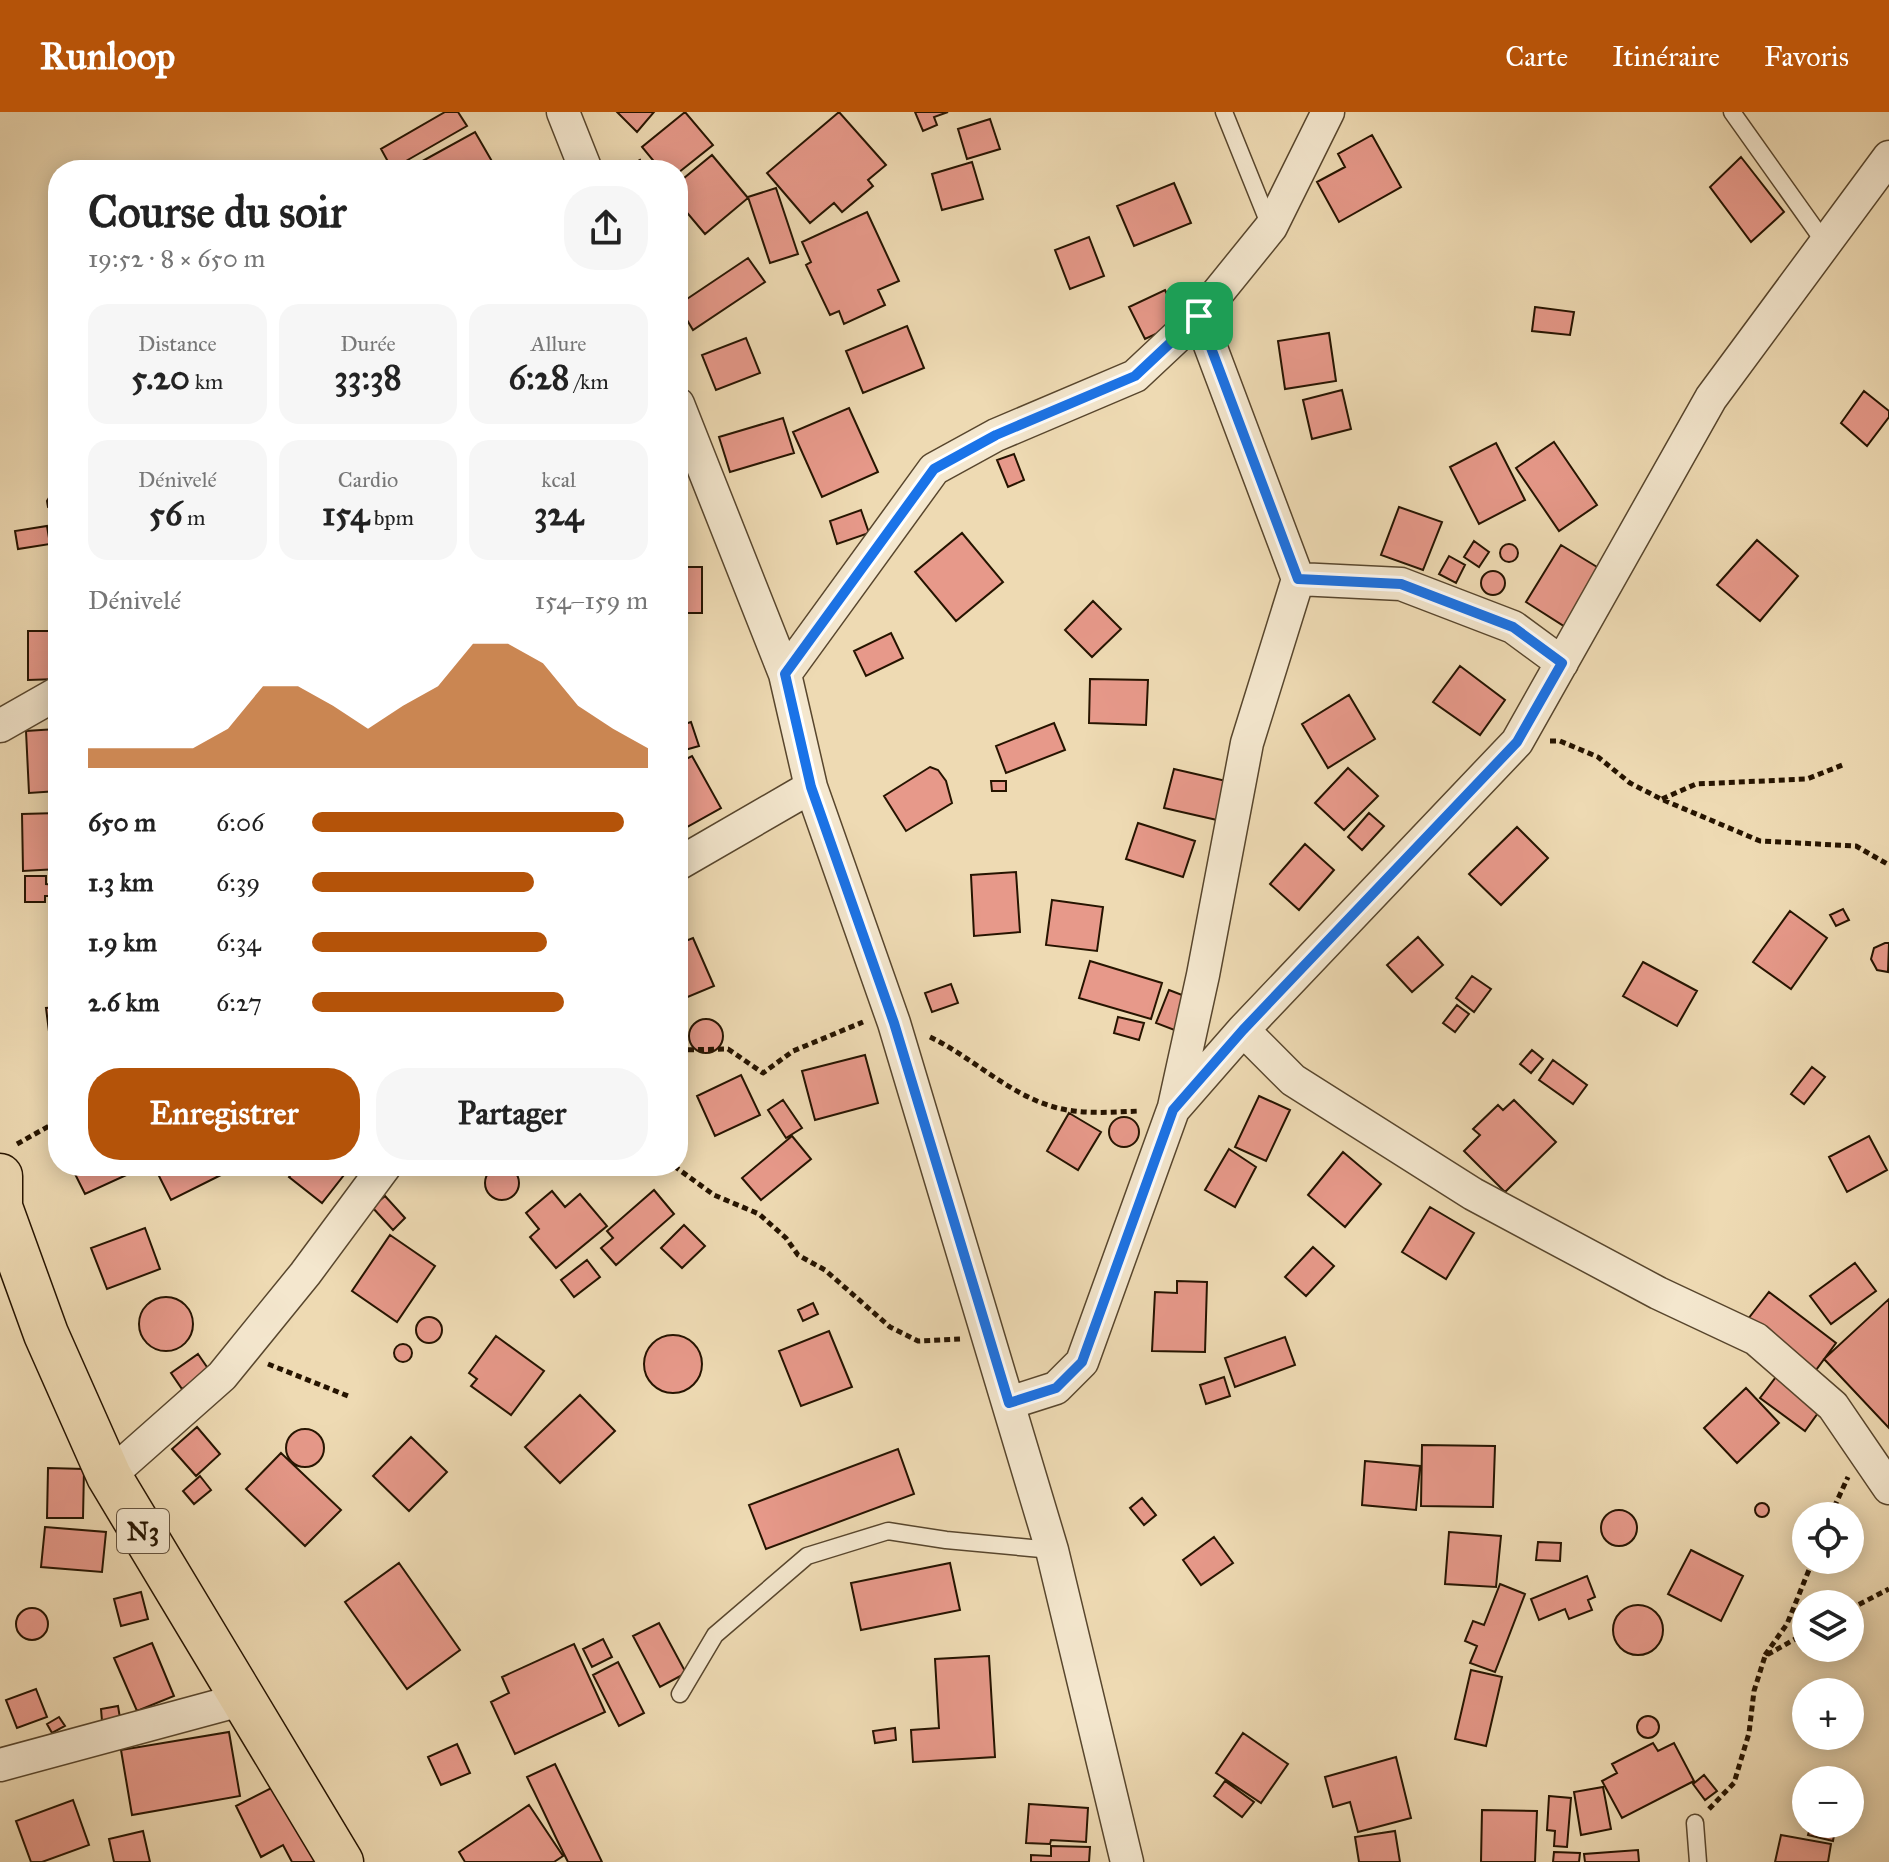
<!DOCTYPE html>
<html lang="fr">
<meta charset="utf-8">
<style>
:root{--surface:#fff;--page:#f6f6f6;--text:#222;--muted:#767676;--accent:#b45309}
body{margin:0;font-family:"IM FELL Great Primer",serif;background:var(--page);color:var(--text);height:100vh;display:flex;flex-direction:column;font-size:30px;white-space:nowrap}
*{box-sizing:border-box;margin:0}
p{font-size:26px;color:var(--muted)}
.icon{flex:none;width:44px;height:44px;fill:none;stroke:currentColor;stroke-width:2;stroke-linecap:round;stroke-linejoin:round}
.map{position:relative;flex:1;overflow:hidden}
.sheet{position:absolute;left:48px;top:48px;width:640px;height:1016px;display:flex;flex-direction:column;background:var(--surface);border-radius:32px;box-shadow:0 4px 20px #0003}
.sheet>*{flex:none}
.controls{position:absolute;left:1792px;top:1390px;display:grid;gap:16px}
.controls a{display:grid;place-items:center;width:72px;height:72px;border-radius:50%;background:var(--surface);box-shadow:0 4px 20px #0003;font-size:40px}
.pin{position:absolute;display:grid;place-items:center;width:68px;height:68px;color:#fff;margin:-34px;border-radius:16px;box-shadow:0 4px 12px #0006}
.round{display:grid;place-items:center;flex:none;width:84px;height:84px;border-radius:32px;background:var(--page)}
.head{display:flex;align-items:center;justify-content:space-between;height:136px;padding:0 40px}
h1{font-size:44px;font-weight:700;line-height:60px}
.stats{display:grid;grid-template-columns:repeat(3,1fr);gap:12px;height:136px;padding:8px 40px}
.stats div{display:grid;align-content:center;border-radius:20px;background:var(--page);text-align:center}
.stats b{font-size:34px;font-weight:700}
.stats small{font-size:22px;font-weight:400}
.stats p{font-size:22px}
.chart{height:224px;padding:16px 40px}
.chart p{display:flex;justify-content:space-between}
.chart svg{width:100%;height:144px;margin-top:8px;fill:var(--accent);opacity:.7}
.cta{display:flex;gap:16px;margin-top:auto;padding:16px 40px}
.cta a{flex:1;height:92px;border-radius:32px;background:var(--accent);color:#fff;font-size:32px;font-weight:700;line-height:92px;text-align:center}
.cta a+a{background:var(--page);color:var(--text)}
ul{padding:0 40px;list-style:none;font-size:26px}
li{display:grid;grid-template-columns:128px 96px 1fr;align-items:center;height:60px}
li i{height:20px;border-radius:10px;background:var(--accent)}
header{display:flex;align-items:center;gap:48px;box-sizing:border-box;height:112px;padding:0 40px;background:var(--accent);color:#fff}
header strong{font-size:38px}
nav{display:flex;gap:44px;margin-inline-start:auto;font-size:28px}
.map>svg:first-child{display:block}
.building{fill:#e7998a;stroke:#261400;stroke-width:2}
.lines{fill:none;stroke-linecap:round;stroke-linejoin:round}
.lane-casing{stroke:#58462d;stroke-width:19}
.street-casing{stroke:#58462d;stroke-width:35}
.highway-casing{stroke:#261400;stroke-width:47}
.path{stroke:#261400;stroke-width:5;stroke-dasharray:6 4;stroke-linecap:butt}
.lane{stroke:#f4e7ce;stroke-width:16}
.street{stroke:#f4e7ce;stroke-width:32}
.highway{stroke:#eedab3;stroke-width:44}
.route-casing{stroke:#fff;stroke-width:16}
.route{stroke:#1a73e8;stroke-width:10}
.labels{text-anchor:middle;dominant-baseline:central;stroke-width:8;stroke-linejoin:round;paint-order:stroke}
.shield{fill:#f4e7ce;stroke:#64533e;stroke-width:2}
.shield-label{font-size:26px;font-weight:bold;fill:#261400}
</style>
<header>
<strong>Runloop</strong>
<nav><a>Carte</a><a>Itinéraire</a><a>Favoris</a></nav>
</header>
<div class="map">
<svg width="1889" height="1750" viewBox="0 0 1889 1750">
<rect width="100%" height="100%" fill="#eedab3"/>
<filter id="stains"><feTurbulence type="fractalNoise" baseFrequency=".0025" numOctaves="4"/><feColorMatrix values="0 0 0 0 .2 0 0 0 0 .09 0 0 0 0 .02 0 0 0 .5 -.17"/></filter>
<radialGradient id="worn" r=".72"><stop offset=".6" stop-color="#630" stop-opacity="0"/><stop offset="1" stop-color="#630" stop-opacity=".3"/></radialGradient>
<path class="building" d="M 445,0 L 458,0 L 467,14 L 392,57 L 381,37 Z
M 617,0 L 654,0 L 637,20 Z
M 685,0 L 713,33 L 678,61 L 678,58 L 661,58 L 642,35 Z
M 839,0 L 886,53 L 868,68 L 873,74 L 842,100 L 834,91 L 810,111 L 767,61 Z
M 915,0 L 948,0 L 934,5 L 937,13 L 923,19 Z
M 990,7 L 1000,37 L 967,47 L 958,17 Z
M 475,20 L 497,58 L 420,58 L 417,52 Z
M 1372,23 L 1401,75 L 1339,110 L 1317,70 L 1345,55 L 1338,42 Z
M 712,43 L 748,86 L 705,122 L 678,90 L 678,71 Z
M 1741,45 L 1784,100 L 1751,130 L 1710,75 Z
M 640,48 L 645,58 L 622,58 Z
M 972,50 L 983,87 L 942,98 L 932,62 Z
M 1174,71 L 1191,111 L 1134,134 L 1117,94 Z
M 776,76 L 798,142 L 770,151 L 748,85 Z
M 867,100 L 899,169 L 878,178 L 885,193 L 844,212 L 839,199 L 830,203 L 806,153 L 811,150 L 802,130 Z
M 1089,125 L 1104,164 L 1070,177 L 1055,138 Z
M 748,146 L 765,170 L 693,218 L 678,193 Z
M 1165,178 L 1180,211 L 1145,227 L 1129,195 Z
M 1535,195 L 1574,200 L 1570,223 L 1532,219 Z
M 907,214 L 924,256 L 863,281 L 846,239 Z
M 1329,221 L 1336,269 L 1285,277 L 1278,229 Z
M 746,226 L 760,261 L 716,278 L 702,243 Z
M 1342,278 L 1351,317 L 1312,327 L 1303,288 Z
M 1864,279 L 1889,299 L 1889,305 L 1867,334 L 1841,311 Z
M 849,296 L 878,360 L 822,385 L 793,320 Z
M 783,306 L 794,341 L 730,360 L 719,325 Z
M 1554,330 L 1597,393 L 1559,419 L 1516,356 Z
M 1496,331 L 1525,388 L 1479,412 L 1450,355 Z
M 1014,342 L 1024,368 L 1008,375 L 997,348 Z
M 55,382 L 58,383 L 56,399 L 48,395 L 47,389 L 50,384 Z
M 1399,395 L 1442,410 L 1423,458 L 1381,443 Z
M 861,398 L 869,421 L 837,432 L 830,409 Z
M 47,414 L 50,432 L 18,437 L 15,419 Z
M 962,421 L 1003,470 L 956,509 L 915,460 Z
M 1757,428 L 1798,464 L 1760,509 L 1717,473 Z
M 1474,429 L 1489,440 L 1479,455 L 1464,445 Z
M1500 441a9 9 0 1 1 18 0a9 9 0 1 1-18 0Z
M 1561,433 L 1602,458 L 1567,516 L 1526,490 Z
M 1449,444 L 1465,453 L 1456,471 L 1439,462 Z
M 678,455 L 702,455 L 702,501 L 678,501 Z
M1481 471a12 12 0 1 1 24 0a12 12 0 1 1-24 0Z
M 1093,489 L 1121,517 L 1092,545 L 1065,518 Z
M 28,519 L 58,519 L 58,567 L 28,568 Z
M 891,521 L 903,546 L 866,564 L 854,539 Z
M 1460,554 L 1505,588 L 1480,623 L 1433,590 Z
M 1090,567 L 1148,568 L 1146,613 L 1089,611 Z
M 1349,583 L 1375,627 L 1328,656 L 1302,612 Z
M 691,610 L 699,634 L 678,640 L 678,614 Z
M 1054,611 L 1065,638 L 1006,661 L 996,634 Z
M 56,617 L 58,679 L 29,681 L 26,619 Z
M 692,644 L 721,696 L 678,720 L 678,651 Z
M 930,655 L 938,658 L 946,669 L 952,691 L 906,719 L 884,684 Z
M 1348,656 L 1378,684 L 1344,718 L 1315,691 Z
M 1174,657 L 1226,669 L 1217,708 L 1164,696 Z
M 991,669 L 1006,669 L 1006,679 L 992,679 Z
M 58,701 L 58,757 L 23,759 L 22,702 Z
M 1369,701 L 1384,714 L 1362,738 L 1348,725 Z
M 1138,711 L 1195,729 L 1183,765 L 1126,747 Z
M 1517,715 L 1548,746 L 1501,793 L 1469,762 Z
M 1305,732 L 1334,758 L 1299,798 L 1270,772 Z
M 1016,760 L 1020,820 L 974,824 L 971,763 Z
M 25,764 L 46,764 L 46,772 L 58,773 L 58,784 L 45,784 L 45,790 L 25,790 Z
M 1052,788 L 1103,795 L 1097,839 L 1046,833 Z
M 1843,797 L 1849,808 L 1836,814 L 1830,803 Z
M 1790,799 L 1827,826 L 1791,877 L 1753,850 Z
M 1418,825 L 1443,853 L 1412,880 L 1387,853 Z
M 693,826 L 714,874 L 678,889 L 678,832 Z
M 1885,831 L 1889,831 L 1888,860 L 1877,858 L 1871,847 L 1874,836 Z
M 1090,849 L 1162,871 L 1151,907 L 1079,886 Z
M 1643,850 L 1697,879 L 1677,914 L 1623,884 Z
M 1472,864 L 1491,877 L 1474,900 L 1456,886 Z
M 951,872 L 958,891 L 932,900 L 925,881 Z
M 1169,878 L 1190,886 L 1177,919 L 1156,911 Z
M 1457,893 L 1469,902 L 1455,920 L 1443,911 Z
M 58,895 L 58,966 L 55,967 L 46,896 Z
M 1118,905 L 1144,911 L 1139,928 L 1114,921 Z
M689 924a17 17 0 1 1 34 0a17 17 0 1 1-34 0Z
M 1532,938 L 1543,947 L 1531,961 L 1520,952 Z
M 865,943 L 878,991 L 815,1008 L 802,959 Z
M 1553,948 L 1587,973 L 1573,992 L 1539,968 Z
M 1812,955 L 1825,965 L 1804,992 L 1791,982 Z
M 741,963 L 760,1003 L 715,1024 L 697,984 Z
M 1259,984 L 1290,998 L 1266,1049 L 1235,1035 Z
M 783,988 L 802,1016 L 786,1026 L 768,998 Z
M 1514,988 L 1556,1030 L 1505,1080 L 1464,1039 L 1480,1023 L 1473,1017 L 1498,993 L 1503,998 Z
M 1069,1001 L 1101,1020 L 1078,1058 L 1047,1039 Z
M1109 1020a15 15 0 1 1 30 0a15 15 0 1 1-30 0Z
M 792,1024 L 811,1047 L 761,1088 L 742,1066 Z
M 1869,1024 L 1887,1058 L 1847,1080 L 1829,1045 Z
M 1229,1037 L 1256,1055 L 1235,1095 L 1205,1078 Z
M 1343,1040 L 1381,1072 L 1345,1115 L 1308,1083 Z
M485 1071a17 17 0 1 1 34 0a17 17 0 1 1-34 0Z
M 71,1054 L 130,1054 L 133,1060 L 85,1082 Z
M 154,1054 L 216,1054 L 221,1063 L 171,1088 Z
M 298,1054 L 351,1054 L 322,1091 L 289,1065 Z
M 654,1078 L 674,1102 L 616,1153 L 601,1136 L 613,1126 L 607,1119 Z
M 552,1079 L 565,1095 L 580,1082 L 607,1114 L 556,1156 L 530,1125 L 539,1117 L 526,1101 Z
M 385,1084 L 405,1106 L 393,1118 L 372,1095 Z
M 1430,1095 L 1474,1121 L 1446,1167 L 1402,1140 Z
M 684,1113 L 705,1134 L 682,1156 L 661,1136 Z
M 145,1116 L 160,1157 L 107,1177 L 91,1136 Z
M 390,1123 L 435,1154 L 397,1210 L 352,1179 Z
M 1313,1135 L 1334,1154 L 1306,1184 L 1285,1165 Z
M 587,1148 L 600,1165 L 574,1185 L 561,1168 Z
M 1855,1151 L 1876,1179 L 1831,1212 L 1810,1184 Z
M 1177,1169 L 1207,1170 L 1205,1240 L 1152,1239 L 1155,1180 L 1177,1181 Z
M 1769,1180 L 1836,1231 L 1816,1258 L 1748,1207 Z
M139 1212a27 27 0 1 1 54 0a27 27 0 1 1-54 0Z
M 1889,1187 L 1889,1316 L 1824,1247 Z
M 813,1191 L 818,1202 L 803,1209 L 798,1198 Z
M416 1218a13 13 0 1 1 26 0a13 13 0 1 1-26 0Z
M 829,1219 L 852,1275 L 801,1294 L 779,1239 Z
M644 1252a29 29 0 1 1 58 0a29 29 0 1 1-58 0Z
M 496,1224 L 544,1259 L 511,1303 L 471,1274 L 477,1267 L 469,1261 Z
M 1285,1225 L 1295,1253 L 1235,1275 L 1225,1246 Z
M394 1241a9 9 0 1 1 18 0a9 9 0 1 1-18 0Z
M 198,1242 L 209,1258 L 182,1277 L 171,1261 Z
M 1779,1261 L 1823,1294 L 1805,1319 L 1760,1286 Z
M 1224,1265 L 1230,1284 L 1206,1292 L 1200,1273 Z
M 1746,1276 L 1779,1311 L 1737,1351 L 1704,1316 Z
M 580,1283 L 615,1319 L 560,1371 L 525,1335 Z
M 197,1315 L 220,1342 L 196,1364 L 172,1337 Z
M286 1336a19 19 0 1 1 38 0a19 19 0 1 1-38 0Z
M 411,1325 L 447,1360 L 409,1399 L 373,1364 Z
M 1422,1333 L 1495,1334 L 1493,1395 L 1421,1394 Z
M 898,1337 L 914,1382 L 766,1437 L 749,1393 Z
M 281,1341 L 341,1398 L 305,1434 L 246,1377 Z
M 1365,1349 L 1420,1354 L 1416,1398 L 1362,1393 Z
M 48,1356 L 84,1357 L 83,1406 L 47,1406 Z
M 200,1364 L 211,1378 L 194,1392 L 183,1379 Z
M 1142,1386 L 1156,1403 L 1144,1413 L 1130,1396 Z
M1755 1398a7 7 0 1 1 14 0a7 7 0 1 1-14 0Z
M1601 1416a18 18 0 1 1 36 0a18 18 0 1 1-36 0Z
M 45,1415 L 106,1420 L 102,1460 L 41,1455 Z
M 1449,1420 L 1501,1424 L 1496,1475 L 1445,1472 Z
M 1214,1425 L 1233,1451 L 1201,1473 L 1183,1448 Z
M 1538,1430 L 1561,1431 L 1560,1449 L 1536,1448 Z
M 1691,1438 L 1743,1464 L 1721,1509 L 1668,1482 Z
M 399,1451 L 460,1538 L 407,1577 L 345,1490 Z
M 950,1451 L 960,1498 L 861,1518 L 851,1471 Z
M 1587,1464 L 1595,1485 L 1588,1488 L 1592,1498 L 1569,1507 L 1565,1497 L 1539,1508 L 1531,1487 Z
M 1500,1472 L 1525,1482 L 1495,1560 L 1470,1551 L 1477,1534 L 1465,1529 L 1473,1509 L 1484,1513 Z
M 141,1480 L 148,1507 L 121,1514 L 114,1487 Z
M1613 1518a25 25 0 1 1 50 0a25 25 0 1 1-50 0Z
M16 1512a16 16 0 1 1 32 0a16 16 0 1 1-32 0Z
M 659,1511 L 686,1561 L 660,1575 L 633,1524 Z
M 603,1527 L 612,1545 L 592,1555 L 583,1537 Z
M 152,1531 L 174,1584 L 137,1599 L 114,1546 Z
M 574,1532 L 605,1600 L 515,1642 L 491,1590 L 509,1581 L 502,1565 Z
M 989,1544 L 995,1645 L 913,1650 L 911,1618 L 939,1616 L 935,1547 Z
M 618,1550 L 644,1601 L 619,1614 L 593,1563 Z
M 1471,1558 L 1502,1565 L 1486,1634 L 1455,1627 Z
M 36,1577 L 47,1605 L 17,1616 L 6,1588 Z
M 118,1594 L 120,1606 L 102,1609 L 101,1597 Z
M1637 1615a11 11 0 1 1 22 0a11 11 0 1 1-22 0Z
M 59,1605 L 65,1614 L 52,1621 L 47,1612 Z
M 895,1616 L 896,1628 L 875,1631 L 873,1619 Z
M 229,1620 L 240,1684 L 132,1703 L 121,1638 Z
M 1243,1621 L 1288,1652 L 1261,1691 L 1216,1661 Z
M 1653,1631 L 1658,1639 L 1674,1631 L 1694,1669 L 1622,1706 L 1602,1669 L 1617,1661 L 1612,1652 Z
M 457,1632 L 470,1661 L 441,1673 L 428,1645 Z
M 1396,1645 L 1411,1706 L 1358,1720 L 1350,1690 L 1333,1695 L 1325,1665 Z
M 555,1652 L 602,1750 L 568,1750 L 557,1728 L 527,1665 Z
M 1704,1663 L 1717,1679 L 1705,1688 L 1693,1672 Z
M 291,1666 L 334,1750 L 292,1750 L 283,1733 L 261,1745 L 236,1694 Z
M 1225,1669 L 1254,1690 L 1242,1705 L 1214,1684 Z
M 1603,1675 L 1611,1717 L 1581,1723 L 1574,1680 Z
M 1549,1684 L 1571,1686 L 1567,1735 L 1554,1734 L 1555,1719 L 1547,1718 Z
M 73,1688 L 89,1733 L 42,1750 L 31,1750 L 16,1709 Z
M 1029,1692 L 1088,1696 L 1086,1730 L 1051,1728 L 1050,1732 L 1026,1731 Z
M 529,1693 L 563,1744 L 554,1750 L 465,1750 L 459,1740 Z
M 1482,1698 L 1537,1699 L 1535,1750 L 1481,1750 Z
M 1811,1712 L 1836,1712 L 1833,1729 L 1808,1723 Z
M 143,1719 L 150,1750 L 114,1750 L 109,1727 Z
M 1395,1719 L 1400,1750 L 1359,1750 L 1355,1725 Z
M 1781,1723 L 1831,1732 L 1828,1750 L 1775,1750 Z
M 1051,1734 L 1090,1735 L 1089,1750 L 1031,1750 L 1031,1743 L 1051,1744 Z
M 1638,1738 L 1639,1750 L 1585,1750 L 1584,1742 Z
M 1554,1740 L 1580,1741 L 1579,1750 L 1553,1750 Z"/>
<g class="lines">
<g class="lane-casing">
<path id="lane" d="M 1224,0 L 1270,114
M 1732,0 L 1825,131
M 680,1582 L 715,1523 L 807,1444 L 888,1419 L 946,1428 L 1052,1438
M 1695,1711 L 1698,1750"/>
</g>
<g class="street-casing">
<path id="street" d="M 563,0 L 586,58
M 678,292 L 785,562 L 811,675 L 894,911 L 1052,1438 L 1127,1750
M 1298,467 L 1401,472 L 1513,515 L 1562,551
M 785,562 L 934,357 L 996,323 L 1135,264 L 1199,204 L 1271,115 L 1328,0
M 0,614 L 58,581
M 678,752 L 811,675
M 1243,918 L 1293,968 L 1473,1082 L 1658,1181 L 1756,1227 L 1833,1294 L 1889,1376
M 1174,995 L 1203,863 L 1247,631 L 1298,467 L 1199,204
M 1009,1291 L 1056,1276 L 1082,1250 L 1173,998 L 1243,918 L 1517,630 L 1711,286 L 1889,45
M 109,1364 L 222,1264 L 305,1162 L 385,1054
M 0,1653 L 244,1587"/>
</g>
<g class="highway-casing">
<path id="highway" d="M 0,1064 L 0,1095 L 46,1222 L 109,1364 L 341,1750"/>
</g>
<path class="path" d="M 1550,629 L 1560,629 L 1598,645 L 1630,671 L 1661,687 L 1760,729 L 1856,734 L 1889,753
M 1662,687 L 1696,672 L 1807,667 L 1845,652
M 930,925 C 972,945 1008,982 1054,995 C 1082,1003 1112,1000 1140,999
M 678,938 L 728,937 L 763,961 L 793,939 L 863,910
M 17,1032 L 58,1009
M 674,1054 L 714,1083 L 759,1102 L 786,1126 L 798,1143 L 825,1158 L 890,1215 L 918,1229 L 960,1227
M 268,1252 L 348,1284
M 1830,1404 L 1848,1365
M 1850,1497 L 1889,1477
M 1765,1543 L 1787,1512 L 1813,1448
M 1709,1697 L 1734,1671 L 1749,1621 L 1754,1579 L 1765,1544 L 1806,1521"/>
<use href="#lane" class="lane"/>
<use href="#street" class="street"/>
<use href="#highway" class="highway"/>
</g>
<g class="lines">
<g class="route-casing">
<path id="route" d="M 1199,204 L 1298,467 L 1401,472 L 1513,515 L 1562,551 L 1517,630 L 1243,918 L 1173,998 L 1082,1250 L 1056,1276 L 1009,1291 L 894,911 L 811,675 L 785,562 L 934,357 L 996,323 L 1135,264 Z"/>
</g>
<use href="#route" class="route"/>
</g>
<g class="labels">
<rect class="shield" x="117" y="1397" width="52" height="44" rx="6"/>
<g class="shield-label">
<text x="143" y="1419">N3</text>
</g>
</g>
<rect width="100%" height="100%" filter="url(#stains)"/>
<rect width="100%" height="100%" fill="url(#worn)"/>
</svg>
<div class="controls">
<a><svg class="icon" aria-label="locate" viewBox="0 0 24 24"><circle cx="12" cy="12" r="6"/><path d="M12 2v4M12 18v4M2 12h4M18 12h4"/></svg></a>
<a><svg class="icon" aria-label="layers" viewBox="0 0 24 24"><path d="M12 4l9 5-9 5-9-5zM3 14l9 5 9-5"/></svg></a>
<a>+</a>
<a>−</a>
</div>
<div class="pin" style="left:1199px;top:204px;background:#1e9e55"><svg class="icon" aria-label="arrive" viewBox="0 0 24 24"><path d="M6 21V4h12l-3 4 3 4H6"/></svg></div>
<section class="sheet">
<div class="head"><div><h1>Course du soir</h1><p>19:52 · 8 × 650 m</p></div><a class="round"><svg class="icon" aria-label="share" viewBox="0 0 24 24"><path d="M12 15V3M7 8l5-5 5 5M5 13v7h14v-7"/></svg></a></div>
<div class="stats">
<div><p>Distance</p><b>5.20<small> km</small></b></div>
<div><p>Durée</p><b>33:38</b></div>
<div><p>Allure</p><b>6:28<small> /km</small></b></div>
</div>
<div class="stats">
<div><p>Dénivelé</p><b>56<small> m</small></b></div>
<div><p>Cardio</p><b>154<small> bpm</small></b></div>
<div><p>kcal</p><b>324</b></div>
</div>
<div class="chart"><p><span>Dénivelé</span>154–159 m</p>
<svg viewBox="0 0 160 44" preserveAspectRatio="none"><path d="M0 44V38L10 38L20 38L30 38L40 32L50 19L60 19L70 25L80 32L90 25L100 19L110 6L120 6L130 12L140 25L150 32L160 38V44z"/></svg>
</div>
<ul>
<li><b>650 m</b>6:06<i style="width:93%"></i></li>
<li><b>1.3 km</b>6:39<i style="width:66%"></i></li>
<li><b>1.9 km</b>6:34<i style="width:70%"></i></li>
<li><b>2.6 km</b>6:27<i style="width:75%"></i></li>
</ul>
<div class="cta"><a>Enregistrer</a><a>Partager</a></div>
</section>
</div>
